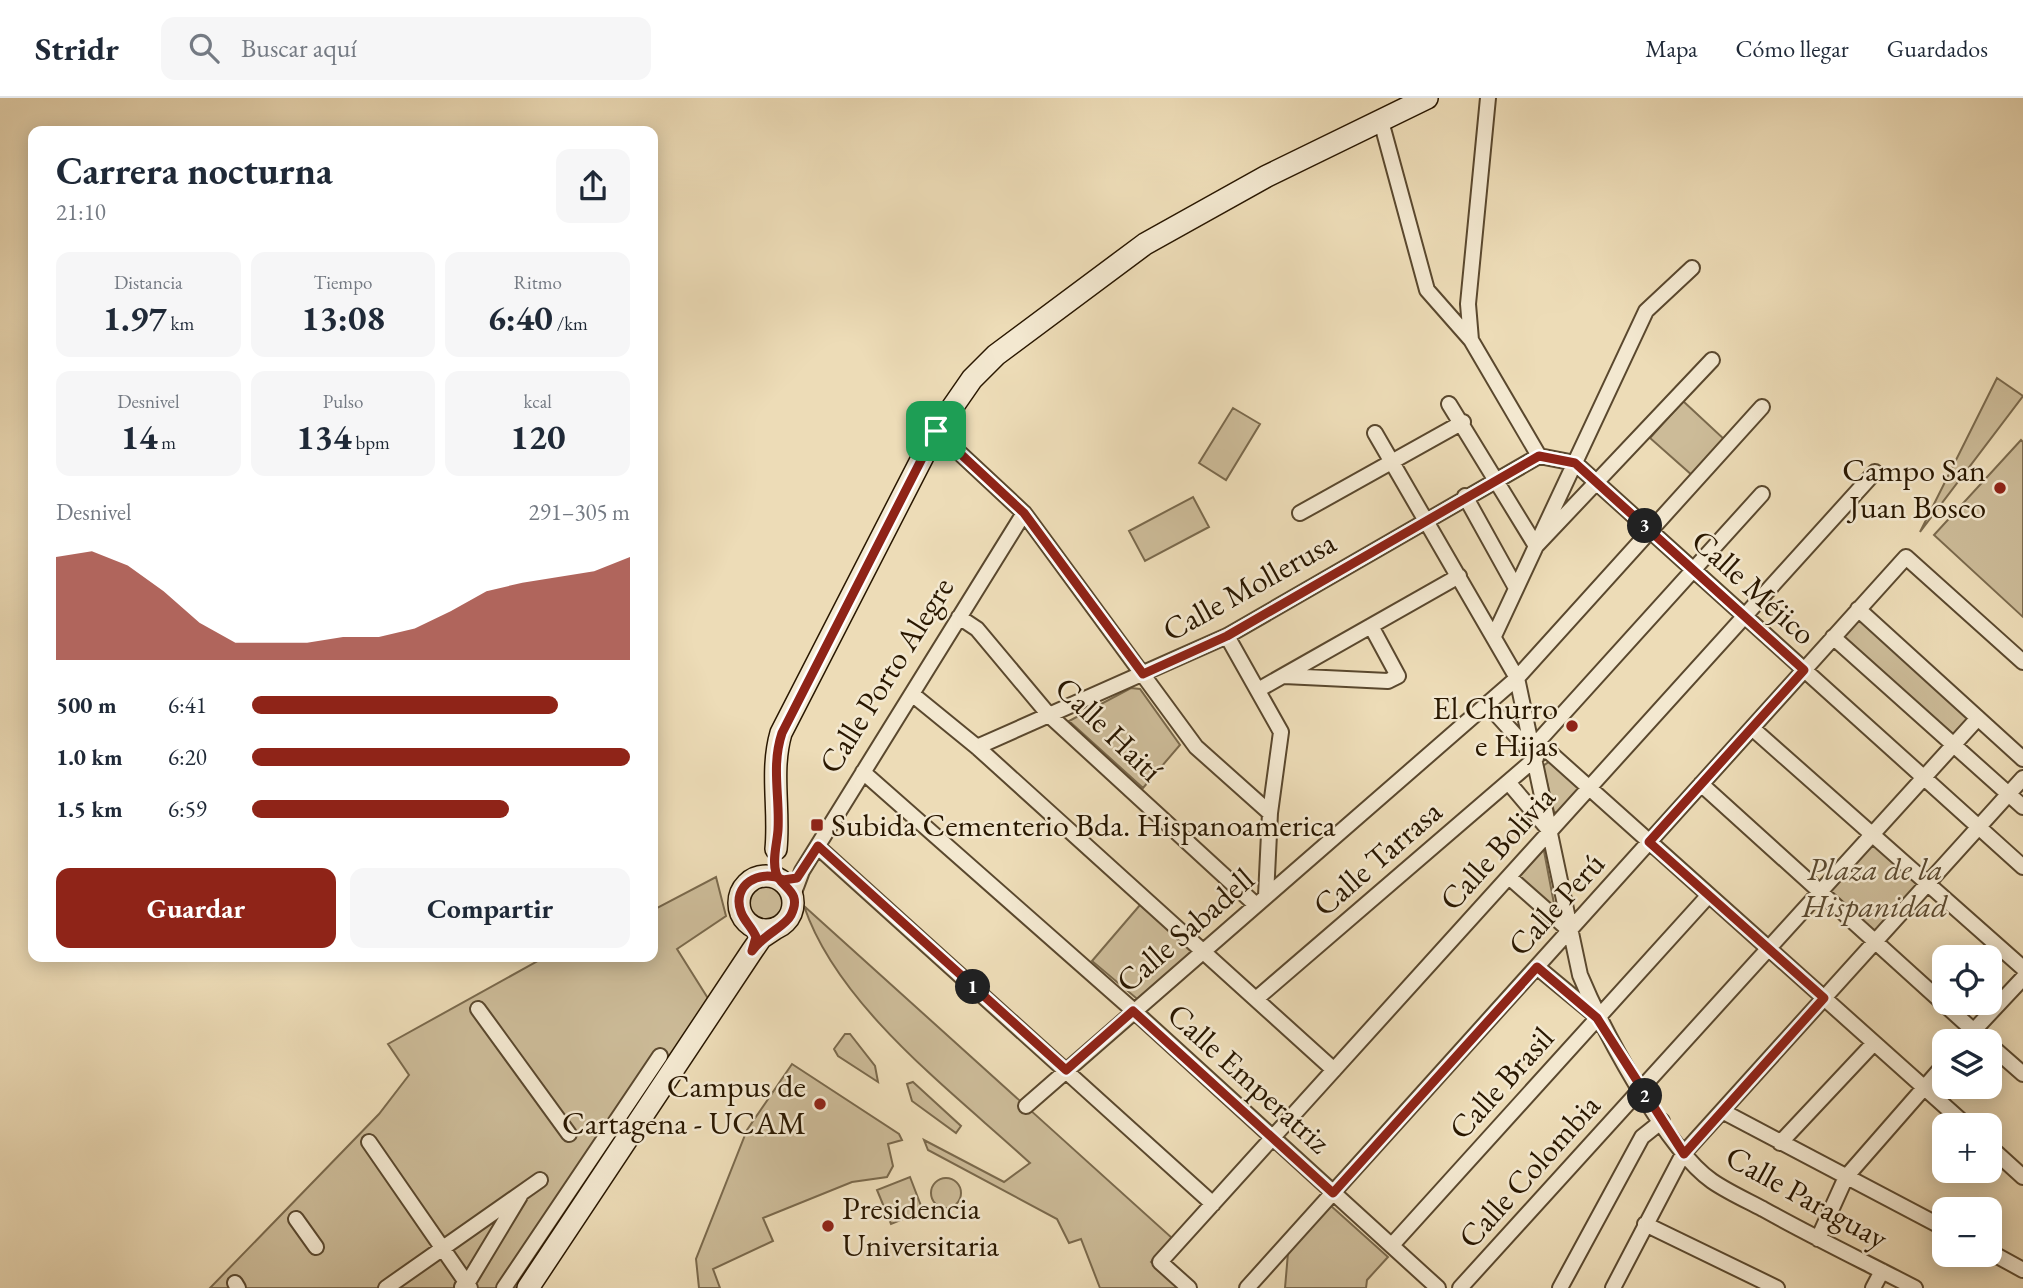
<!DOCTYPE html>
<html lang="es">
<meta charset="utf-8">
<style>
:root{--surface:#fff;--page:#f6f6f7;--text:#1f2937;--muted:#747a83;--line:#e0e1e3;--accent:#8f2418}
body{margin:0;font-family:"EB Garamond",serif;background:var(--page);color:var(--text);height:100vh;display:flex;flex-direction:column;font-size:26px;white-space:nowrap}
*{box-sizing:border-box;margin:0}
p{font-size:23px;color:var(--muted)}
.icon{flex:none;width:38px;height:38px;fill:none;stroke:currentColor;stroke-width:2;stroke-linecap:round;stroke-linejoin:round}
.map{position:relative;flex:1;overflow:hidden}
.panel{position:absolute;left:28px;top:28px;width:630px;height:836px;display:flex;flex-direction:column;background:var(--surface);border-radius:14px;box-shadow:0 4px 18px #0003}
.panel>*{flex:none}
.controls{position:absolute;left:1932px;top:847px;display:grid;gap:14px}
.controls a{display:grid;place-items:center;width:70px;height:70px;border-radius:14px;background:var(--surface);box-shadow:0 4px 18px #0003;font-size:35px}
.pin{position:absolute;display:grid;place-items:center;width:60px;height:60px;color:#fff;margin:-30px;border-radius:14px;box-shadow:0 4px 10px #0006}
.km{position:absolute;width:35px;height:35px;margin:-18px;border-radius:50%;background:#222;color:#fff;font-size:19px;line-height:35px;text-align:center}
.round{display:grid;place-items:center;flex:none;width:74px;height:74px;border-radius:14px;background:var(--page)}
.summary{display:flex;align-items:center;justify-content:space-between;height:119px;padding:0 28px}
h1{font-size:38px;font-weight:700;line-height:52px}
.stats{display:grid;grid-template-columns:repeat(3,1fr);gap:10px;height:119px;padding:7px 28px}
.stats div{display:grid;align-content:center;border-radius:14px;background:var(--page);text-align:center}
.stats b{font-size:35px;font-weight:700}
.stats small{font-size:19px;font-weight:400}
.stats p{font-size:19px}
.chart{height:196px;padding:14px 28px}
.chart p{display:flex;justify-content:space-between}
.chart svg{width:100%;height:126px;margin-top:7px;fill:var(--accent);opacity:.7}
.primary-button{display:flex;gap:14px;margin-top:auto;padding:14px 28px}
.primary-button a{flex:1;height:80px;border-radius:14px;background:var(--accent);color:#fff;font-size:28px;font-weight:700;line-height:80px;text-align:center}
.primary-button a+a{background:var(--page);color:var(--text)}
ul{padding:0 28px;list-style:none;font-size:23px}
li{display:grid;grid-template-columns:112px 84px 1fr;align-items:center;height:52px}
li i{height:18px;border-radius:9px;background:var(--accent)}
header{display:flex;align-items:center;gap:42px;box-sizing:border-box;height:98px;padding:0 35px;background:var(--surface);border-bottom:2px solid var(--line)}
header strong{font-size:33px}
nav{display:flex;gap:38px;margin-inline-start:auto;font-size:24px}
.search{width:490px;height:63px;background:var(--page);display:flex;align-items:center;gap:18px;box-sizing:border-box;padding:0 24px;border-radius:14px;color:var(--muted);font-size:26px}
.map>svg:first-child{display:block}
.green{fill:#ccbb98;stroke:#7a694c;stroke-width:2}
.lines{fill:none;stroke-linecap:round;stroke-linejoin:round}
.street-casing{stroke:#5a482e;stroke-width:18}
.secondary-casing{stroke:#291700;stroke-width:24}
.street{stroke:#f3e8d0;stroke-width:14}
.secondary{stroke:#f3e8d0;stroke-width:21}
.route-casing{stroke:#fff;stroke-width:14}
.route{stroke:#8f2418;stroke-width:9}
.poi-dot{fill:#8f2418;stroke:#f3e8d0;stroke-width:2.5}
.labels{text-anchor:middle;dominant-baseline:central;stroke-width:5;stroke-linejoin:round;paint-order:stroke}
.poi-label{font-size:32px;fill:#291700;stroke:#f3e8d0;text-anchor:end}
.street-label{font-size:32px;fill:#291700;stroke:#f3e8d0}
.park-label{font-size:32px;font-style:italic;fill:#5a482e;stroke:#f3e8d0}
</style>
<header>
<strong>Stridr</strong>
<div class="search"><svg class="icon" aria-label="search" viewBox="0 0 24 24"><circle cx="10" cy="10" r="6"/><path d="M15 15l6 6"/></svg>Buscar aquí</div>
<nav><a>Mapa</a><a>Cómo llegar</a><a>Guardados</a></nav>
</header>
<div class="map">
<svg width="2023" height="1190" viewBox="0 0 2023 1190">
<rect width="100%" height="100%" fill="#eddcb7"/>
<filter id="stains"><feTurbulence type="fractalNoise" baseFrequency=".00286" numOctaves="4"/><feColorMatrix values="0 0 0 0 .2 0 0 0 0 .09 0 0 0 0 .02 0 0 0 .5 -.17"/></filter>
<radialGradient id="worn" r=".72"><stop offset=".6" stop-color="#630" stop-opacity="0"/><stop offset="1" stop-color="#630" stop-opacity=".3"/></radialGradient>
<path class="green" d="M 1997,280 L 2023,298 L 1920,434 Z
M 1683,303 L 1725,342 L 1693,378 L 1650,340 Z
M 1233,310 L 1260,326 L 1226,382 L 1199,365 Z
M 2021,342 L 2023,344 L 2023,519 L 1934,437 Z
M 1193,399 L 1209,429 L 1145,463 L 1129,433 Z
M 1858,511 L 1978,620 L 1953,647 L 1833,539 Z
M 1131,590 L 1140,591 L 1180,647 L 1143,690 L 1069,623 Z
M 1550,663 L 1581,690 L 1560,715 L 1554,714 L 1543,668 Z
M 1872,737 L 1929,786 L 1878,844 L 1822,793 Z
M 1542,753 L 1544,753 L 1555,811 L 1518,780 Z
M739 805a27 27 0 1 1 54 0a27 27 0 1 1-54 0Z
M 716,779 L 726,818 L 677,851 L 709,902 L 518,1190 L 210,1190 L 379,1016 L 409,977 L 388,946 L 545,859 L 653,859 L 653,812 Z
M 1140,807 L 1198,857 L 1142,905 L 1092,863 Z
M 804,808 L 1172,1140 L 1151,1164 L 1179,1190 L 1100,1190 L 1081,1141 L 1069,1145 L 1057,1121 L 928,1052 L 924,1042 L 1004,1084 L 1030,1065 C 953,994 838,909 804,808 Z
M 845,936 L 850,936 L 875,968 L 878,984 L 838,958 L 834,951 Z
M 792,966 L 899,1036 L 902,1042 L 888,1046 L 893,1068 L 887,1079 L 852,1084 L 763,1120 L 773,1143 L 713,1171 L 720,1190 L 699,1190 L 696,1161 L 747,1032 Z
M 913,984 L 961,1028 L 956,1035 L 912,1003 L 907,986 Z
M 910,1079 L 923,1113 L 891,1126 L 877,1092 Z
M931 1095a15 15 0 1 1 30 0a15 15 0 1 1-30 0Z
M 1330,1107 L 1388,1159 L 1367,1182 L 1366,1190 L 1285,1190 L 1288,1155 Z"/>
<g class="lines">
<g class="street-casing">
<path id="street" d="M 1381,23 L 1427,192 L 1471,242 L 1539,358 L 1575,365 L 2023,769
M 1471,242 L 1468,206 L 1488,0
M 1449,306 L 1536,448
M 936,333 L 1024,415 L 1196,649 L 1270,715
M 1375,335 L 1517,580 L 1580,877 C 1602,930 1666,1051 1712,1083 C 1728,1094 1746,1102 1763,1111 C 1813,1139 1865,1164 1915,1190
M 1465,398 L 1516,490
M 1300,415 L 1463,324
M 1541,437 L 1646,213 L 1692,170
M 1858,511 L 2023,661
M 959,519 L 977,531 L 1049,617 L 1256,807
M 1227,538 L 1281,634 L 1270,715 L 1266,798
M 1494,538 L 1536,448 L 1712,262
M 1833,539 L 2023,709
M 1284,578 L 1388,583 L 1398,578 L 1371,528
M 1258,592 L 1459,478
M 912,596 L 977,649 L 1334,972
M 1752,630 L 2023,870
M 1538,644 L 1966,1027
M 977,649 L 1227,538 L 1539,358
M 1533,649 L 1762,396
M 863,674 L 1134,913 L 1438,1190
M 1508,684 L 1548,731
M 1701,686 L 1985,943
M 818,749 L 1213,1106
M 1509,779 L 1569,832
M 793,797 L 802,773 L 1024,415
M 1537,869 L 1595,917
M 1256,901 L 1536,660 L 1489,608
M 478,911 L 569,1036
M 1964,943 L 2023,880
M 1990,947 L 2023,976
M 1026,1008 L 1517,580 L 1762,309
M 1722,1013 L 1944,1130
M 369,1044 L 470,1190
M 1780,1045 L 1874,945
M 1990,1049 L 2023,1079
M 296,1121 L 316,1149
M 1645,1126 L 1777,1190
M 1818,1141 L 1846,1079 L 1944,967
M 1392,1147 L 1709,797
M 1990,1154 L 2023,1172
M 235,1185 L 238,1190
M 462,1189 L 467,1186 L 520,1098
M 386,1190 L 540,1082
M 504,1190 L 660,958
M 1189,1190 L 1160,1164 L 1875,374
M 1247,1190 L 1906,459 L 2023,564
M 1460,1190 L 1978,620
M 1560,1190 L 1642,1039 L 1662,1023
M 1613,1190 L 1683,1056 L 2023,680
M 1873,1190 L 1882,1173"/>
</g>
<g class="secondary-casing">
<path id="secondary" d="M 776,751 C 780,712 770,673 781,635 L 936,333 L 972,281 L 996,257 L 1145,146 L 1267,78 L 1427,0
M739 805a27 27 0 1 1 54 0a27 27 0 1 1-54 0Z
M 528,1190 L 752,853 L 761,840 L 776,830"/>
</g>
<use href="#street" class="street"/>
<use href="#secondary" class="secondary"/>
</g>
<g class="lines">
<g class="route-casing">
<path id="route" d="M 936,333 L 782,635 C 771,668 780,698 778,732 C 777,746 772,762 776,775 C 781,790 803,793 791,817 C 785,829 764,836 752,853 L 756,839 C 752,829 744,823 741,814 C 731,787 760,770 783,782 L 797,780 L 818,748 L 1066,972 L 1133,913 L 1333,1095 L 1537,869 L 1597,920 L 1684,1056 L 1824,900 L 1649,744 L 1804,572 L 1575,365 L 1539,358 L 1227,538 L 1143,576 L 1024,415 L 936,333"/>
</g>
<use href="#route" class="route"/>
</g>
<g class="poi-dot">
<circle cx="2000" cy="390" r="7"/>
<circle cx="1572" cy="628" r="7"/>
<rect x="810" y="720" width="14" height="14" rx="3.5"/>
<circle cx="820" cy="1006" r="7"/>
<circle cx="828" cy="1128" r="7"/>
</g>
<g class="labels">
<g class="poi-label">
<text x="1986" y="372">Campo San<tspan x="1986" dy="37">Juan Bosco</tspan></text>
<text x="1558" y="610">El Churro<tspan x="1558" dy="37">e Hijas</tspan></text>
<text x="831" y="727" text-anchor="start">Subida Cementerio Bda. Hispanoamerica</text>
<text x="806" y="988">Campus de<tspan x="806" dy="37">Cartagena - UCAM</tspan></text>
<text x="842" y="1110" text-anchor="start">Presidencia<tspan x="842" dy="37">Universitaria</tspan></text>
</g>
<g class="street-label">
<text transform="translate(1249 488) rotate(-29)">Calle Mollerusa</text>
<text transform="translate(1754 489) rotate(42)">Calle Méjico</text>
<text transform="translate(886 577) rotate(-58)">Calle Porto Alegre</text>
<text transform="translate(1109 631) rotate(44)">Calle Haití</text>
<text transform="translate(1497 750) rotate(-48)">Calle Bolivia</text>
<text transform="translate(1377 760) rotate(-41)">Calle Tarrasa</text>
<text transform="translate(1556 806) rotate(-48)">Calle Perú</text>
<text transform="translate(1185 832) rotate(-41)">Calle Sabadell</text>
<text transform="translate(1249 980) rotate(42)">Calle Emperatriz</text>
<text transform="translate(1501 985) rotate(-48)">Calle Brasil</text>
<text transform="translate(1529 1073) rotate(-48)">Calle Colombia</text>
<text transform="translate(1807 1099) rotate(29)">Calle Paraguay</text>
</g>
<g class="park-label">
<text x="1875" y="771">Plaza de la<tspan x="1875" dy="37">Hispanidad</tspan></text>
</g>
</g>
<rect width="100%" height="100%" filter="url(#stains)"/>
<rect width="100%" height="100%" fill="url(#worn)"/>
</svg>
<div class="controls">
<a><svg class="icon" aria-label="locate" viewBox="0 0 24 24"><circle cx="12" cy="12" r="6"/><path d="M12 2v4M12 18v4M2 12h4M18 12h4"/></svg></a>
<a><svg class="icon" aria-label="layers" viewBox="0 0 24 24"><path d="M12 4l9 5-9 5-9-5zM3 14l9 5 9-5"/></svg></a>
<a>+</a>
<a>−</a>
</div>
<div class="pin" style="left:936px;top:333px;background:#1e9e55"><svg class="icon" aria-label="arrive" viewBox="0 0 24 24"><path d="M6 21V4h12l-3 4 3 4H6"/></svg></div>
<b class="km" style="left:973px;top:889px">1</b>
<b class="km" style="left:1645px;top:998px">2</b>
<b class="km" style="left:1645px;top:428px">3</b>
<section class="panel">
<div class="summary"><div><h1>Carrera nocturna</h1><p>21:10</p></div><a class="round"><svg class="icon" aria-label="share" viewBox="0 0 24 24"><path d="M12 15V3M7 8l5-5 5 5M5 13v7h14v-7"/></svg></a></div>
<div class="stats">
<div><p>Distancia</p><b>1.97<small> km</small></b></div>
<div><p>Tiempo</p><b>13:08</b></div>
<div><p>Ritmo</p><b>6:40<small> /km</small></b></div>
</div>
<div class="stats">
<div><p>Desnivel</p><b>14<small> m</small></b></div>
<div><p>Pulso</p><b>134<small> bpm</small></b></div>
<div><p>kcal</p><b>120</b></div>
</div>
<div class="chart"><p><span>Desnivel</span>291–305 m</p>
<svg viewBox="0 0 160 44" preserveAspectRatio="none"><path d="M0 44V8L10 6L20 11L30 20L40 31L50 38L60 38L70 38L80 36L90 36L100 33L110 27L120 20L130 17L140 15L150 13L160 8V44z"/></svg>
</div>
<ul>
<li><b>500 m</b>6:41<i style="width:81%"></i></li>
<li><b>1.0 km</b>6:20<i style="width:100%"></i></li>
<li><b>1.5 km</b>6:59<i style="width:68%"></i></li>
</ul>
<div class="primary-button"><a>Guardar</a><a>Compartir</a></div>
</section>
</div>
